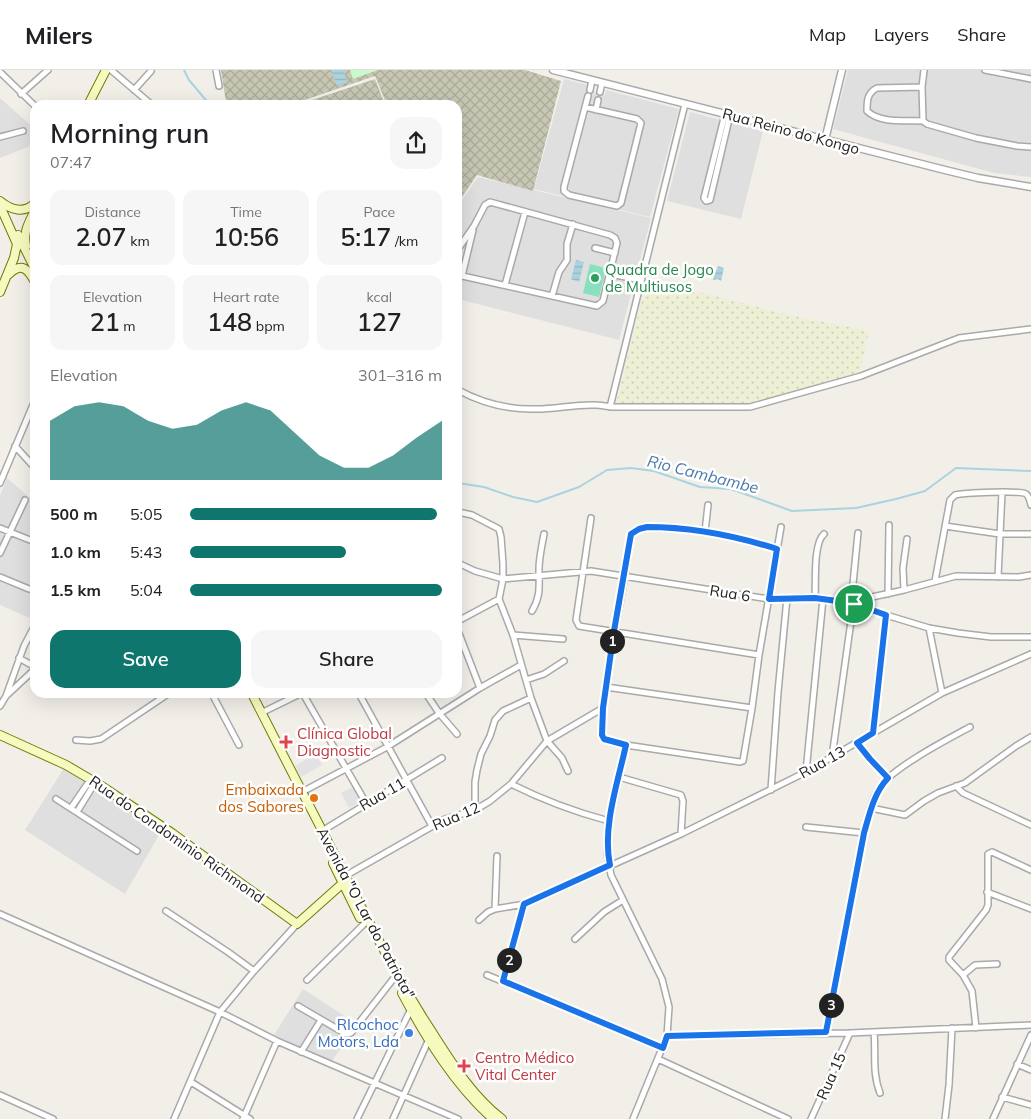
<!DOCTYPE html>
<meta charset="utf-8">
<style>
:root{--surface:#fff;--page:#f6f6f6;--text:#202124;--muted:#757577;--line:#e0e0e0;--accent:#0f766e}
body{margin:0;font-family:Mulish,sans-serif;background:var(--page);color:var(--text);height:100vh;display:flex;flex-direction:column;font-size:19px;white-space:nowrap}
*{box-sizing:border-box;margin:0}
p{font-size:16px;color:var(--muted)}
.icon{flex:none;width:28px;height:28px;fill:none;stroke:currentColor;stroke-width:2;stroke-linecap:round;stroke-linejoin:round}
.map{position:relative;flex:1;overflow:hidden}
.side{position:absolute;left:30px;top:30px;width:432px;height:598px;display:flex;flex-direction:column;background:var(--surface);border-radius:15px;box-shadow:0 5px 20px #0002}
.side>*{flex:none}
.pin{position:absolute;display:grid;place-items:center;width:42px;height:42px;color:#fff;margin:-21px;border:2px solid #fff;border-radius:50%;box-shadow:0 1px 5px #0007}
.km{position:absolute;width:25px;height:25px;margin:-12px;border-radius:50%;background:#222;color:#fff;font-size:14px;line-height:25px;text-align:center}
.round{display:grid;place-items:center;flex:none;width:52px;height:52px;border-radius:15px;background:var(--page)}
.summary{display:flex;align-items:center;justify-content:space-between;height:85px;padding:0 20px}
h1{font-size:28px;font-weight:600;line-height:38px}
.figures{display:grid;grid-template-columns:repeat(3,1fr);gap:8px;height:85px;padding:5px 20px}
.figures div{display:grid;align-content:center;border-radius:12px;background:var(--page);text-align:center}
.figures b{font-size:25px;font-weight:600}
.figures small{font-size:14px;font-weight:400}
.figures p{font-size:14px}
.chart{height:140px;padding:10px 20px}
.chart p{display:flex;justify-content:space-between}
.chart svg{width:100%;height:90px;margin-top:5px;fill:var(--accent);opacity:.7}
.cta{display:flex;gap:10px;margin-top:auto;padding:10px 20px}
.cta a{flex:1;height:58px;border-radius:15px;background:var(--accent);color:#fff;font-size:20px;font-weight:600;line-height:58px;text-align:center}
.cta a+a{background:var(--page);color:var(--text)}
ul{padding:0 20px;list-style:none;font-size:16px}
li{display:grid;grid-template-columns:80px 60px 1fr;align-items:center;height:38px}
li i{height:12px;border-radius:6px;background:var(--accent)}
header{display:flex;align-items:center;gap:30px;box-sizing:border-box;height:70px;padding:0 25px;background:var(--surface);border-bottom:1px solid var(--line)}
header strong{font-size:24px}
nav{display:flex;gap:28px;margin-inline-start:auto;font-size:18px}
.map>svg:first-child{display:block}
.residential{fill:#e0dfdf}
.construction{fill:url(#construction-cross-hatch)}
.farmland{fill:url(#farmland-dots)}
.park{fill:#c8facc}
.pitch{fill:#88e0be}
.parking{fill:#e2e2e2}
.water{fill:url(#water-rules)}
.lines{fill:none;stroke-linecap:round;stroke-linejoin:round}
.stream{stroke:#aad3df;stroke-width:2}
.minor-casing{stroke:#a9a9a9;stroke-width:8}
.tertiary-casing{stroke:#a9a9a9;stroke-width:9}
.secondary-casing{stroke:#707d05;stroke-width:10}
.minor{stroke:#fff;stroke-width:5}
.tertiary{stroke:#fff;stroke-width:6}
.secondary{stroke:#f7fabf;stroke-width:8}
.route-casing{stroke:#fff;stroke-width:10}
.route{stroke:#1a73e8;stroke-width:6}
.leisure-dot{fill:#2e9e5b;stroke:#fff;stroke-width:2}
.health-dot{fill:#e0444e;stroke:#fff;stroke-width:2}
.food-dot{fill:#e8710a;stroke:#fff;stroke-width:2}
.shop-dot{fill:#3f7fe0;stroke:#fff;stroke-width:2}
.labels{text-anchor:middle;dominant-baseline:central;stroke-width:5;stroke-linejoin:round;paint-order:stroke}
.street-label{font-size:15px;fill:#222;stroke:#fff}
.leisure-label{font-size:15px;fill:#27864d;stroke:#fff;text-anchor:start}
.health-label{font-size:15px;fill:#be3a42;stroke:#fff;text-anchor:start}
.food-label{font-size:15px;fill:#c56008;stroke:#fff;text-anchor:end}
.shop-label{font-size:15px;fill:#366cbe;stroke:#fff;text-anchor:end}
.water-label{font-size:16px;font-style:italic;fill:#4a7aab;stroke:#fff}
</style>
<header>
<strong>Milers</strong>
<nav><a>Map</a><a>Layers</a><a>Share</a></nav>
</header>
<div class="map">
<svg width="1031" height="1049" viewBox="0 0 1031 1049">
<defs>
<pattern id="construction-cross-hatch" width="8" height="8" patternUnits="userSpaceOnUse" patternTransform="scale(1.25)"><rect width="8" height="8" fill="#c7c7b4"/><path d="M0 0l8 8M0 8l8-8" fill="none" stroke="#abab9a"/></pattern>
<pattern id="farmland-dots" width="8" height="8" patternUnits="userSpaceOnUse" patternTransform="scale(1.25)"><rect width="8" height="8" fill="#eef0d5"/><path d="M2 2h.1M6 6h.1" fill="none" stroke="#ccceb7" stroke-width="1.8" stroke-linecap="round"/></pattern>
<pattern id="water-rules" width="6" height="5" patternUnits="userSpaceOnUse" patternTransform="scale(1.25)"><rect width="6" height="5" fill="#aad3df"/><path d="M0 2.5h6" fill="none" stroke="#92b5bf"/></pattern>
</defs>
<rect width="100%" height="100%" fill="#f2efe9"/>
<path class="residential" d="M 848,0 L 1031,0 L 1031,107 L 994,103 L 833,59 Z
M 564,9 L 588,15 L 587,20 L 605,25 L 606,20 L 679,39 L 650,147 L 534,119 Z
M 0,28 L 35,59 L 35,74 L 0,88 Z
M 690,42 L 763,61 L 741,149 L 667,131 Z
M 478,107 L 651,148 L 619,270 L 458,229 L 458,136 Z
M 7,408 L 35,432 L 35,545 L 32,549 L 0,535 L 0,426 Z
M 66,695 L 86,709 L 85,713 L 95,718 L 98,716 L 163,758 L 125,824 L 25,760 Z
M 303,919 L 357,954 L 332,991 L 274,965 Z"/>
<path class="construction" d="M 221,0 L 525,0 L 561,11 L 533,121 L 477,105 L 458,133 L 458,35 L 387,35 L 375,6 L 290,35 L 228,35 L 226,32 Z
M 375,9 L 385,35 L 297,35 Z"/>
<path class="farmland" d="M 647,209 L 794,246 L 869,261 L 859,305 L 751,333 L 616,334 Z"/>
<path class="park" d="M 350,0 L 378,0 L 353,9 Z"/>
<path class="pitch" d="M 590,194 L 606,198 L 599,227 L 583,223 Z"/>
<path class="parking" d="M 316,684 L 322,695 L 301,707 L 295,696 Z
M 354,716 L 362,731 L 349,738 L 341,723 Z"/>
<path class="water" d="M 331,0 L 343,0 L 348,12 L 337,16 Z
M 576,190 L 584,192 L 579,212 L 571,209 Z
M 718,196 L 724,198 L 721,211 L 718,209 L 713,210 L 716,199 L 717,200 Z"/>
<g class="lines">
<path class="stream" d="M 184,0 L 189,10 L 210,35
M 458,413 L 484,417 L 513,427 L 537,432 L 579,417 L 607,400 L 631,398 L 654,401 L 700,417 L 731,419 L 792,441 L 856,438 L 896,429 L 925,421 L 956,398 L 1031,401"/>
<g class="minor-casing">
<path id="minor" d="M 111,0 L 152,35
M 216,0 L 219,16
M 924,0 L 922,17 L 923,51 L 927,54 L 976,68 L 1017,76 L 1031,77
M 985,0 L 1031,9
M 0,2 L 35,36
M 922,17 L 877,18 C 867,23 867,31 867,41 C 881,54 906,50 923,51
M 134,20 L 151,1
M 590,20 L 592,10
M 600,22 L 602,13
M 21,24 L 48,0
M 585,37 L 637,49 L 641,53 L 621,133 L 617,136 L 569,125 L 564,121 L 564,117 L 588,26
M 596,40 L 598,30
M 725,44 L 704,128 L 706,131 L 710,130 L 730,45
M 0,67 L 23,61
M 595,178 L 615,183
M 458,179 L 474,156 L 485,135 L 490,132 L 610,165 L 615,168 L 617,173 L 603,231 L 597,236 L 458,205
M 610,204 L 641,210
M 462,206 L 473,160
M 505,215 L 525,142
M 552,226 L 559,202 L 567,190 L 567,174 L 573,154
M 458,320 C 482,333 508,340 537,339 C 556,339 576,334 596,335 C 602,335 608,337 615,337 L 750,337 L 861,306 L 959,268 L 1031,259
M 610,337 L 685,34
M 15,376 L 35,398
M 0,413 L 35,330
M 458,442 L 472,445 L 499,459 L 501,467 L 503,494 L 503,509 L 499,529 L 513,565 L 531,628 L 547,671 L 562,688 L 568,701
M 591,448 L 576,550 L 579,556 L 759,585
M 945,456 L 1000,464 L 1031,464
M 0,458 L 35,472
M 705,462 L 708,435
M 777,479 C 746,470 663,448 634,461 C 627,470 627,494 625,505 C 616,558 603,611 602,665 L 604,669 L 626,675 L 740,692 L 743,691 L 752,638 L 759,585 L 781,457
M 0,483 L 25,430
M 458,493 L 475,501 L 503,509 L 591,501 L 769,529 L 815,527 L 852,533 L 886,545 L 929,558 L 958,563 L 991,567 L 1031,567
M 0,507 L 29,519
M 998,507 L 1002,422
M 935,511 L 950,430 L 955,425 C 963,423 1021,420 1026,424 C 1029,426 1030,431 1031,435
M 904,520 L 903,498 L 907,469
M 888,524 L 889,455
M 815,527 C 816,513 813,473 824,464
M 855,534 L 863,529 L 904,520 L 956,506 L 1019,507 L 1031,505
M 532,541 C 541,526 539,516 539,499 C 539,488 542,475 544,464
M 458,551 L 499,529
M 929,558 L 942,623
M 458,561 L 480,618
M 513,565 L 563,569
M 19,588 L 35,597
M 526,610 L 544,604 L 564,591
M 606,617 L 752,638
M 211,622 L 239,675
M 302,622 L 366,733
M 358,622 L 432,756
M 425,622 L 439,643 L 457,664
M 6,626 L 35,599
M 0,636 L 6,626 L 24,576 L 35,555
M 261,643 L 304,622
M 873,663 L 886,545
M 76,670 L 90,671 L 101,669 L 171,622
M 857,673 L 870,689 L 888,707
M 626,675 L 608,757 L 607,783 L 611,805 L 662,909 L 669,937 L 667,966 L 633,1049
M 832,687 L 852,544 L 852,524 L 858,463
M 806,702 L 823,529
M 619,707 L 681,725 L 683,731 L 681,764
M 511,714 C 543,730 575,742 609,751
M 956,716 L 963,723 L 1031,755
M 771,720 L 778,622 L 787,528
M 302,722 L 387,677 L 480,618 L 521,595
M 56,729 L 137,781
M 71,738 L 88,713
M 871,738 L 905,745 L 924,731 L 938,723 L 965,713 L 1016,676 L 1031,667
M 475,740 L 475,712 L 477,700 L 481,684 L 490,666 L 495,650 L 503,641 L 531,628
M 77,742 L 93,716
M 806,757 L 864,763
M 322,761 L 442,688
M 345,806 L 445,749 L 475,740 L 490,731 L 511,714 L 547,671 L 603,638
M 987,822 L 1031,839
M 495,839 L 497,786
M 166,841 L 228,882 L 254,901
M 0,844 L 220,942 L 277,971 L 458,1049
M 479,850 L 488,842 L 495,839 L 525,834 L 681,764 L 806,702 L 942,623 L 1031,584
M 575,869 L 604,842 L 623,830
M 487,905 L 663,978
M 963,905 L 975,895 L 997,894
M 307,910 L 364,854
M 503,911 L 525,834
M 298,936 L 346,964 L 351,963 L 394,908
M 976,958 L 972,921 L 963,905 L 949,890 L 949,887 L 986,840 L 988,835 L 988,784 L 992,782 L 1031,800
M 874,962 C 876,983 872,1003 880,1023
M 826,963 L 864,763 C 868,748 871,728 881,716 C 894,697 948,669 970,657
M 667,966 L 850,963 L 1031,955
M 301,982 L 321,950
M 658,989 L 788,1049
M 1017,994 L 1031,1000
M 191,1012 L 250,1049
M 0,1025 L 53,1049
M 1002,1027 L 1031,1035
M 174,1049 L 220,942 L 254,901 L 297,854
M 243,1049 L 277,971
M 357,1049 L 411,939
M 393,1049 L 429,969
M 811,1049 L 850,963
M 945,1049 L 949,1015 L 952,958
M 993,1049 L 1031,965"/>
</g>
<g class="tertiary-casing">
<path id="tertiary" d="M 553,0 L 945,100 L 978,108 L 1031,117
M 825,70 L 842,0"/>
</g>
<g class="secondary-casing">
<path id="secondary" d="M 88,35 L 106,0
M 0,131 C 11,140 24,144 35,133
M 18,165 L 35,199
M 26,176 C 23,161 29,153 35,140
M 9,204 C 22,192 28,199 35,212
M 0,222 L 14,188 L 17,174 L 1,138
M 251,622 C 271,661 290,699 310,737 C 347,808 381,880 423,948 C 446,983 468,1023 502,1049
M 0,665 L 66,695 L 100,715 L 172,763 L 297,854 L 343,813
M 333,793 L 360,848
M 402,923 C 426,968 455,1015 493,1049"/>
</g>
<use href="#minor" class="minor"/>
<use href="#tertiary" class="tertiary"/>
<use href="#secondary" class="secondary"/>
</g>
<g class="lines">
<g class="route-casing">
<path id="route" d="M 647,457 C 691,457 736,466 777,479 L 769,529 L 815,528 L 852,533 L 886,545 L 873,663 L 857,673 L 870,689 L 888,708 C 874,723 870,742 864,763 L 826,962 L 667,966 L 663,978 L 503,911 L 524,834 L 610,795 C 602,757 618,712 626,675 L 604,669 L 602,665 L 603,638 L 614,561 L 631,464 L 639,459 Z"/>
</g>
<use href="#route" class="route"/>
</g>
<circle class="leisure-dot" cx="595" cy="208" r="5"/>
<g class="health-dot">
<path d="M283.5 664.5h5v5h5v5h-5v5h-5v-5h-5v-5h5z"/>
<path d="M461.5 988.5h5v5h5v5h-5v5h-5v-5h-5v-5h5z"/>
</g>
<circle class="food-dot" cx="314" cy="728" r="5"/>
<circle class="shop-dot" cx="409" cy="963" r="5"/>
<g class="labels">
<g class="street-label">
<text transform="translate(791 61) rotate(15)">Rua Reino do Kongo</text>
<text transform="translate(730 523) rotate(9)">Rua 6</text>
<text transform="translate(822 692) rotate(-29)">Rua 13</text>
<text transform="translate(382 724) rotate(-30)">Rua 11</text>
<text transform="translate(456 746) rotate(-23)">Rua 12</text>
<text transform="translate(177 769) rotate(35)">Rua do Condominio Richmond</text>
<text transform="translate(366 843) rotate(62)">Avenida "O Lar do Patriota"</text>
<text transform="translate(831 1006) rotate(-66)">Rua 15</text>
</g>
<g class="leisure-label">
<text x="605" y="199">Quadra de Jogo<tspan x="605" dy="17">de Multiusos</tspan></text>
</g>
<g class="health-label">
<text x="297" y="663">Clínica Global<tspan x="297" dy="17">Diagnostic</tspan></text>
<text x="475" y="987">Centro Médico<tspan x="475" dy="17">Vital Center</tspan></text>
</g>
<g class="food-label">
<text x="304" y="719">Embaixada<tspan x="304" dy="17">dos Sabores</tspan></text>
</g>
<g class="shop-label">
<text x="399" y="954">RIcochoc<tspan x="399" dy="17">Motors, Lda</tspan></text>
</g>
<g class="water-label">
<text transform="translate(703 404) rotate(14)">Rio Cambambe</text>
</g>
</g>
</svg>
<div class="pin" style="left:854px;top:534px;background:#1e9e55"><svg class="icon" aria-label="arrive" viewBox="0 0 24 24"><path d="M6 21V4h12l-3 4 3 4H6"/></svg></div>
<b class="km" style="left:612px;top:571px">1</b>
<b class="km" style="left:509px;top:890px">2</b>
<b class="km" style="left:831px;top:935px">3</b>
<section class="side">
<div class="summary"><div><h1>Morning run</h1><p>07:47</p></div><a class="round"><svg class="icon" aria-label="share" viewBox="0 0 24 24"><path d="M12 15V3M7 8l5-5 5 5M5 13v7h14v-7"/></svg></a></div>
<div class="figures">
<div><p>Distance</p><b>2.07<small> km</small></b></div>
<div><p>Time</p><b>10:56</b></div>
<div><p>Pace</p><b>5:17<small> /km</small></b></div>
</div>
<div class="figures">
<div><p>Elevation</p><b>21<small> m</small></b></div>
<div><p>Heart rate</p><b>148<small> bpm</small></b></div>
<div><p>kcal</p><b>127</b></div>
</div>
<div class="chart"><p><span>Elevation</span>301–316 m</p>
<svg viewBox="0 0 160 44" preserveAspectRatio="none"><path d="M0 44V15L10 8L20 6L30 8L40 15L50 19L60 17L70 10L80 6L90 10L100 21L110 32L120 38L130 38L140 32L150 23L160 15V44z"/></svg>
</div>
<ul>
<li><b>500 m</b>5:05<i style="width:98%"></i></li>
<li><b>1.0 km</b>5:43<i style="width:62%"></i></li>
<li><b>1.5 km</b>5:04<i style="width:100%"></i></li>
</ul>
<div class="cta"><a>Save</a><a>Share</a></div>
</section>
</div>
